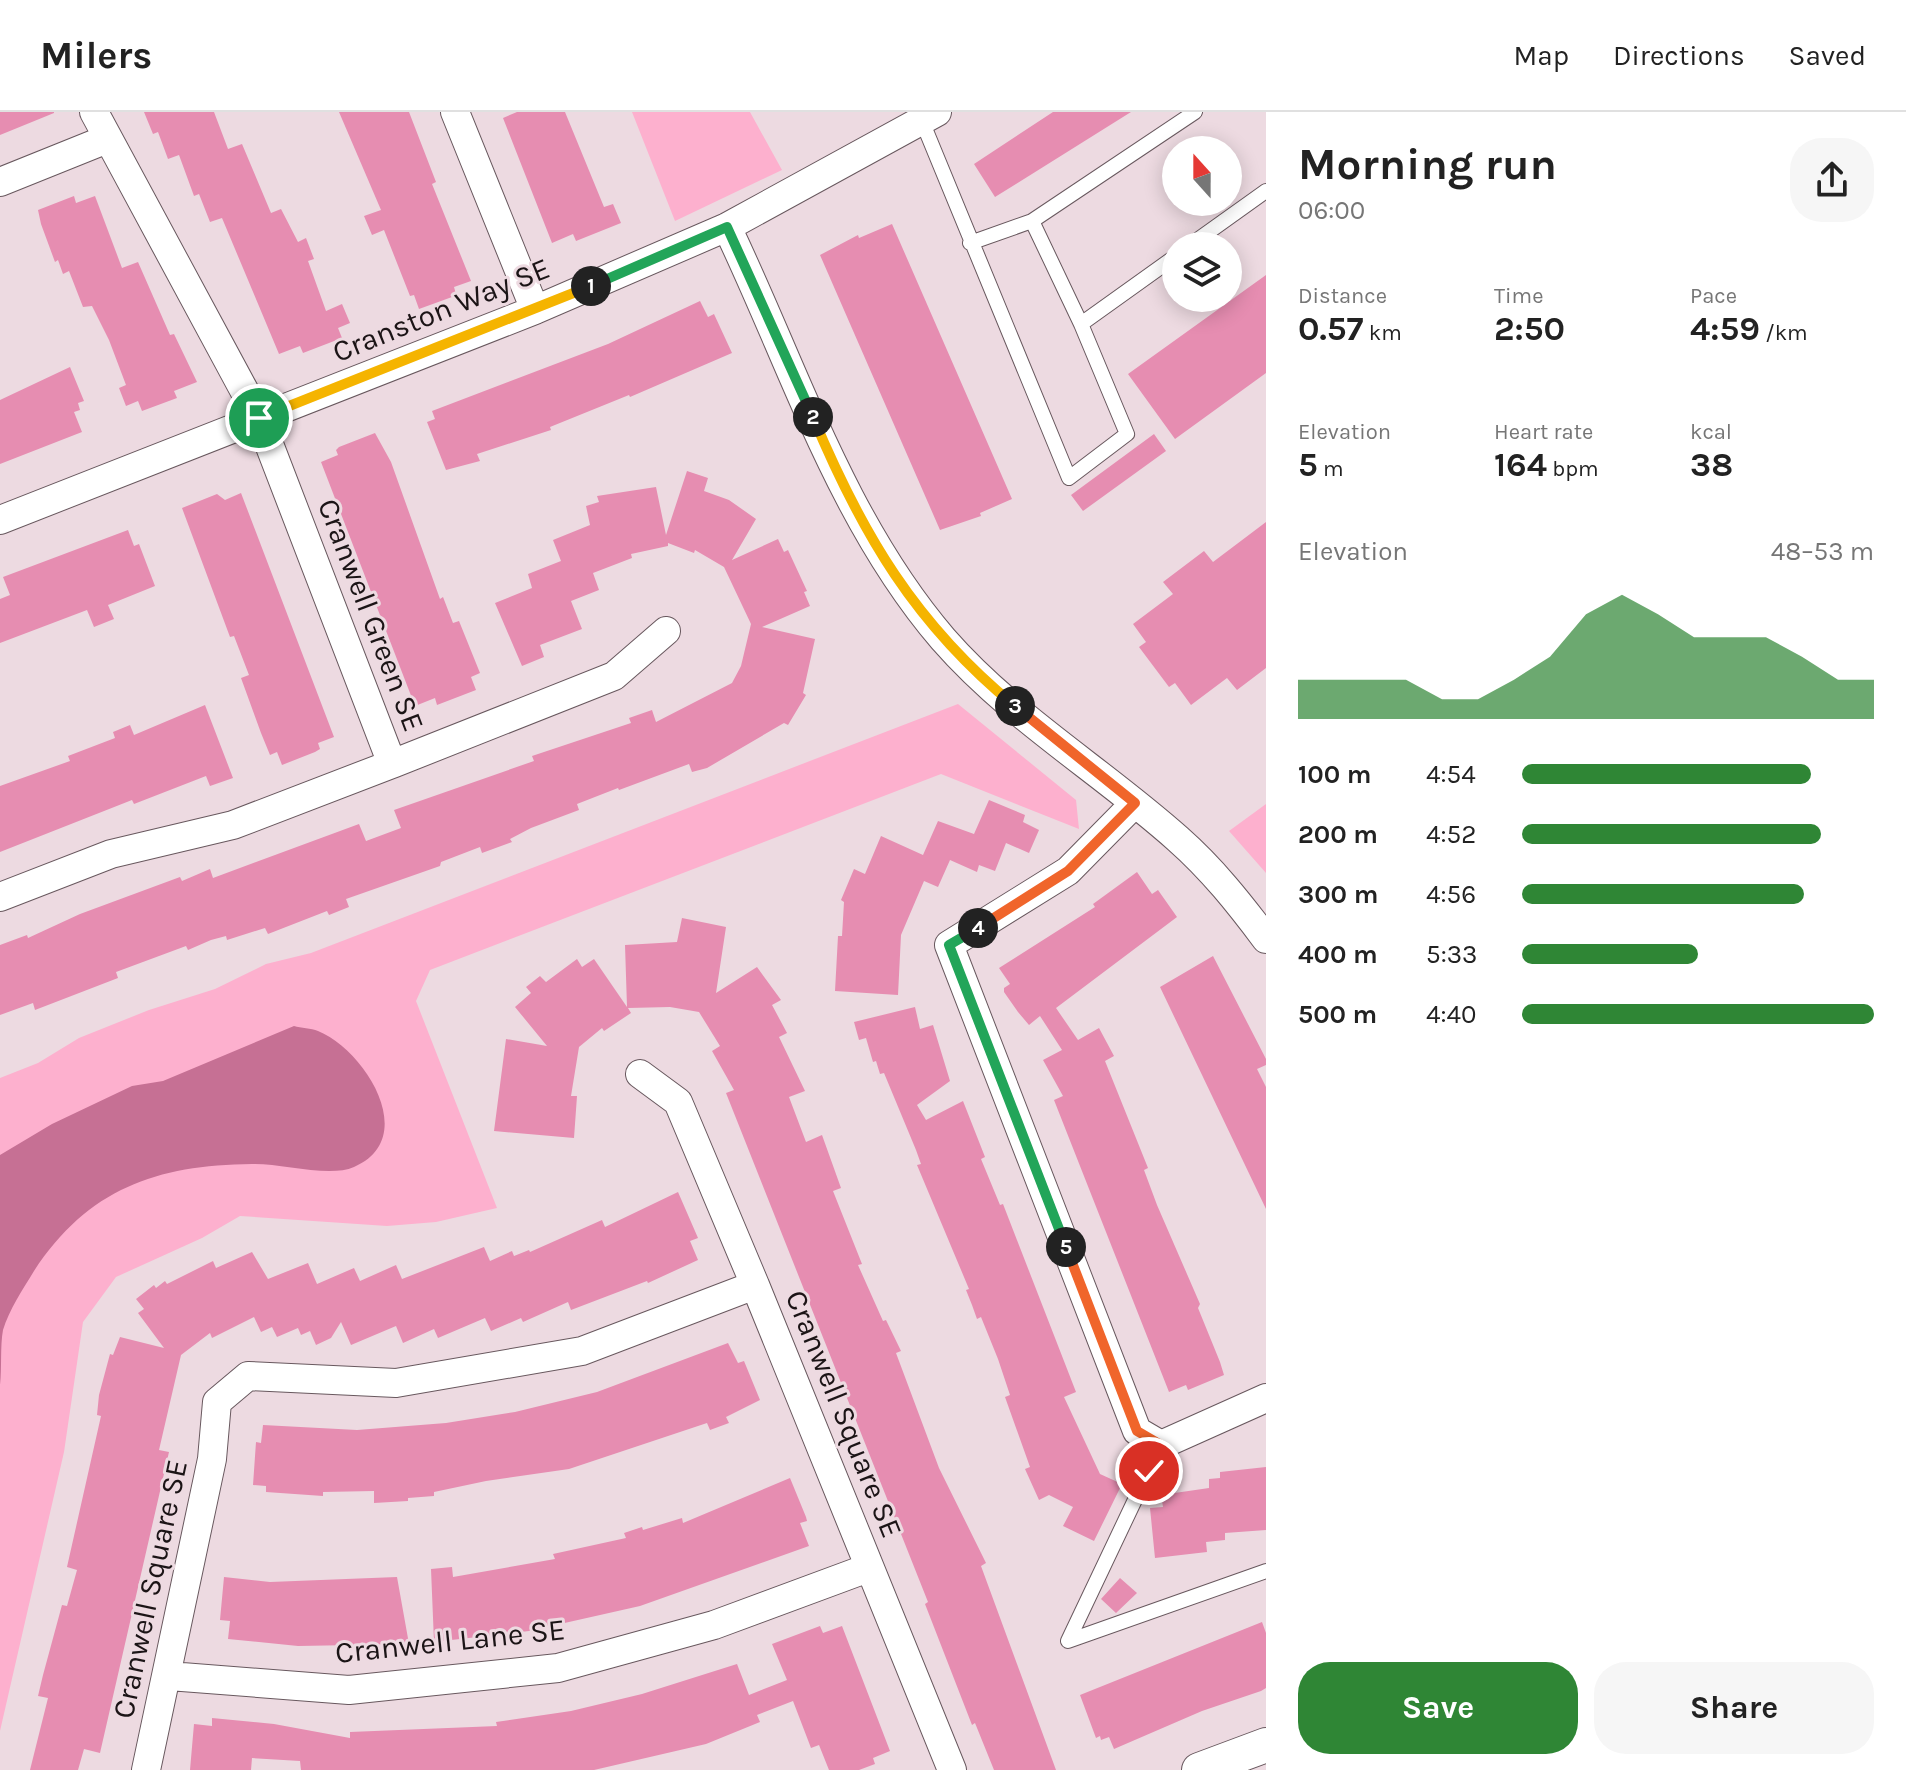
<!DOCTYPE html>
<meta charset="utf-8">
<style>
:root{--surface:#fff;--page:#f6f6f6;--text:#222;--muted:#767676;--line:#e0e0e0;--accent:#2f8635}
body{margin:0;font-family:Karla,sans-serif;background:var(--page);color:var(--text);height:100vh;display:flex;flex-direction:column;font-size:30px;white-space:nowrap}
*{box-sizing:border-box;margin:0}
p{font-size:26px;color:var(--muted)}
.icon{flex:none;width:44px;height:44px;fill:none;stroke:currentColor;stroke-width:2;stroke-linecap:round;stroke-linejoin:round}
.map{position:relative;flex:1;overflow:hidden}
.side{display:flex;flex-direction:column;background:var(--surface);width:640px}
.side>*{flex:none}
.needle{width:52px;rotate:339deg}
.fabs{position:absolute;left:1162px;top:24px;display:grid;gap:16px}
.fabs a{display:grid;place-items:center;width:80px;height:80px;border-radius:50%;background:var(--surface);box-shadow:0 4px 20px #0003;font-size:40px}
.pin{position:absolute;display:grid;place-items:center;width:68px;height:68px;color:#fff;margin:-34px;border:4px solid #fff;border-radius:50%;box-shadow:0 2px 8px #0007}
.km{position:absolute;width:40px;height:40px;margin:-20px;border-radius:50%;background:#222;color:#fff;font-size:22px;line-height:40px;text-align:center}
.round{display:grid;place-items:center;flex:none;width:84px;height:84px;border-radius:32px;background:var(--page)}
.headline{display:flex;align-items:center;justify-content:space-between;height:136px;padding:0 32px}
h1{font-size:44px;font-weight:700;line-height:60px}
.stats{display:grid;grid-template-columns:repeat(3,1fr);gap:12px;height:136px;padding:8px 32px}
.stats div{display:grid;align-content:center}
.stats b{font-size:34px;font-weight:700}
.stats small{font-size:22px;font-weight:400}
.stats p{font-size:22px}
.chart{height:224px;padding:16px 32px}
.chart p{display:flex;justify-content:space-between}
.chart svg{width:100%;height:144px;margin-top:8px;fill:var(--accent);opacity:.7}
.action{display:flex;gap:16px;margin-top:auto;padding:16px 32px}
.action a{flex:1;height:92px;border-radius:32px;background:var(--accent);color:#fff;font-size:32px;font-weight:700;line-height:92px;text-align:center}
.action a+a{background:var(--page);color:var(--text)}
ul{padding:0 32px;list-style:none;font-size:26px}
li{display:grid;grid-template-columns:128px 96px 1fr;align-items:center;height:60px}
li i{height:20px;border-radius:10px;background:var(--accent)}
header{display:flex;align-items:center;gap:48px;box-sizing:border-box;height:112px;padding:0 40px;background:var(--surface);border-bottom:2px solid var(--line)}
header strong{font-size:38px}
nav{display:flex;gap:44px;margin-inline-start:auto;font-size:28px}
main{display:flex;flex:1;min-height:0}
.map>svg:first-child{display:block}
.green{fill:#fdb0ce}
.water{fill:#c67094}
.building{fill:#e68db1}
.lines{fill:none;stroke-linecap:round;stroke-linejoin:round}
.service-casing{stroke:#68585e;stroke-width:16}
.minor-casing{stroke:#68585e;stroke-width:30}
.tertiary-casing{stroke:#68585e;stroke-width:36}
.service{stroke:#fff;stroke-width:14}
.minor{stroke:#fff;stroke-width:28}
.tertiary{stroke:#fff;stroke-width:34}
.split-1-casing{stroke:#fff;stroke-width:16}
.split-2-casing{stroke:#fff;stroke-width:16}
.split-3-casing{stroke:#fff;stroke-width:16}
.split-4-casing{stroke:#fff;stroke-width:16}
.split-5-casing{stroke:#fff;stroke-width:16}
.split-6-casing{stroke:#fff;stroke-width:16}
.split-1{stroke:#f5b400;stroke-width:10}
.split-2{stroke:#22a559;stroke-width:10}
.split-3{stroke:#f5b400;stroke-width:10}
.split-4{stroke:#f0652b;stroke-width:10}
.split-5{stroke:#22a559;stroke-width:10}
.split-6{stroke:#f0652b;stroke-width:10}
.labels{text-anchor:middle;dominant-baseline:central;stroke-width:6;stroke-linejoin:round;paint-order:stroke}
.street-label{font-size:30px;fill:#1b1416;stroke:#eddae1}
</style>
<header>
<strong>Milers</strong>
<nav><a>Map</a><a>Directions</a><a>Saved</a></nav>
</header>
<main>
<div class="map">
<svg width="1266" height="1658" viewBox="0 0 1266 1658">
<rect width="100%" height="100%" fill="#eddae1"/>
<path class="green" d="M 632,0 L 750,0 L 782,58 L 675,109 Z
M 958,592 L 1076,688 L 1079,717 L 941,662 L 430,858 L 416,889 L 497,1096 L 436,1110 L 387,1114 L 240,1104 L 202,1126 L 116,1165 L 83,1210 L 64,1340 L 0,1619 L 0,966 L 38,951 L 79,926 L 149,898 L 215,877 L 266,852 L 311,841 Z
M 1266,692 L 1266,761 L 1229,719 Z"/>
<path class="water" d="M 294,914 C 301,916 311,916 318,919 C 364,937 421,1026 354,1055 C 329,1066 281,1051 252,1052 C 156,1053 88,1077 34,1159 C 23,1177 9,1198 3,1218 C 0,1234 2,1256 0,1273 L 0,1043 L 52,1012 L 132,974 L 163,969 Z"/>
<path class="building" d="M 0,0 L 54,0 L 54,1 L 0,23 Z
M 144,0 L 214,0 L 228,37 L 242,32 L 271,101 L 281,97 L 298,130 L 306,126 L 314,147 L 308,149 L 326,199 L 342,192 L 350,211 L 338,216 L 342,226 L 303,241 L 300,234 L 279,242 L 222,106 L 210,110 L 199,82 L 194,84 L 179,43 L 168,47 L 158,20 L 153,22 Z
M 339,0 L 409,0 L 436,70 L 432,72 L 471,169 L 454,175 L 456,182 L 452,185 L 419,197 L 414,183 L 410,184 L 384,118 L 372,123 L 364,104 L 381,98 Z
M 517,0 L 565,0 L 604,95 L 613,92 L 621,111 L 576,129 L 573,122 L 552,131 L 503,6 Z
M 1053,0 L 1131,0 L 995,85 L 974,52 Z
M 74,84 L 76,91 L 95,84 L 122,156 L 138,150 L 170,223 L 174,222 L 197,270 L 174,279 L 177,286 L 142,299 L 138,289 L 126,294 L 119,276 L 126,273 L 109,228 L 92,194 L 83,195 L 69,159 L 63,162 L 58,148 L 55,150 L 41,112 L 38,98 Z
M 892,112 L 1012,387 L 980,401 L 981,404 L 940,418 L 820,143 L 858,123 L 859,126 Z
M 1266,163 L 1266,261 L 1175,327 L 1128,262 Z
M 700,189 L 708,205 L 714,202 L 732,241 L 630,285 L 629,283 L 550,315 L 551,318 L 477,342 L 480,349 L 446,358 L 427,310 L 435,307 L 432,299 L 608,232 Z
M 70,255 L 84,289 L 78,291 L 80,298 L 74,300 L 82,320 L 0,352 L 0,288 Z
M 375,321 L 391,350 L 440,487 L 443,485 L 453,511 L 459,509 L 480,561 L 471,565 L 476,578 L 437,593 L 435,586 L 415,594 L 321,350 L 338,343 L 336,338 L 339,335 Z
M 1154,322 L 1166,339 L 1083,399 L 1071,383 Z
M 687,359 L 708,366 L 704,379 L 729,388 L 756,407 L 732,448 L 778,427 L 784,440 L 788,438 L 807,479 L 804,480 L 810,494 L 762,515 L 815,527 L 803,581 L 806,583 L 788,613 L 784,611 L 707,656 L 692,660 L 689,652 L 619,678 L 618,676 L 577,692 L 579,698 L 531,716 L 510,727 L 512,730 L 482,741 L 480,735 L 441,750 L 440,754 L 346,787 L 349,795 L 329,803 L 327,799 L 268,822 L 265,816 L 227,828 L 226,824 L 211,828 L 188,838 L 186,834 L 116,860 L 118,866 L 35,898 L 33,891 L 0,903 L 0,833 L 27,823 L 28,826 L 80,802 L 180,765 L 182,769 L 210,757 L 213,766 L 359,712 L 366,729 L 401,716 L 394,698 L 534,649 L 532,644 L 631,611 L 629,606 L 652,598 L 656,610 L 732,571 L 741,554 L 751,512 L 724,455 L 695,438 L 694,441 L 668,431 L 668,434 L 631,442 L 632,446 L 593,461 L 599,478 L 571,489 L 582,517 L 540,533 L 544,545 L 522,554 L 495,491 L 532,476 L 528,462 L 561,449 L 553,428 L 590,413 L 586,394 L 599,390 L 597,384 L 656,375 L 666,423 Z
M 241,381 L 334,625 L 318,631 L 320,637 L 315,640 L 282,653 L 277,640 L 270,643 L 261,621 L 241,566 L 249,563 L 234,524 L 230,525 L 182,396 L 217,382 L 225,388 Z
M 1266,410 L 1266,556 L 1237,578 L 1227,566 L 1191,593 L 1175,571 L 1169,575 L 1139,535 L 1146,530 L 1133,512 L 1173,482 L 1163,470 L 1204,439 L 1213,450 Z
M 128,418 L 134,434 L 139,432 L 155,474 L 108,493 L 114,507 L 94,515 L 87,498 L 0,531 L 0,487 L 10,483 L 3,465 Z
M 205,593 L 233,666 L 210,674 L 206,664 L 134,692 L 132,688 L 0,740 L 0,674 L 70,649 L 68,644 L 115,626 L 113,620 L 130,613 L 134,623 Z
M 989,688 L 1025,703 L 1023,710 L 1039,718 L 1029,741 L 1006,731 L 995,759 L 979,753 L 977,760 L 950,748 L 938,775 L 924,769 L 901,823 L 898,883 L 835,879 L 838,824 L 842,824 L 844,790 L 841,788 L 854,757 L 865,762 L 881,724 L 923,743 L 938,709 L 974,722 Z
M 1137,760 L 1152,782 L 1158,778 L 1177,805 L 1056,896 L 1078,928 L 1099,916 L 1114,944 L 1105,949 L 1148,1056 L 1144,1058 L 1157,1093 L 1200,1192 L 1198,1196 L 1220,1250 L 1224,1263 L 1188,1278 L 1186,1273 L 1169,1280 L 1054,988 L 1063,984 L 1043,948 L 1062,938 L 1040,904 L 1029,913 L 1018,900 L 1004,880 L 1004,876 L 1010,872 L 999,856 L 1095,795 L 1093,792 Z
M 682,806 L 726,815 L 716,881 L 757,855 L 781,888 L 772,893 L 787,921 L 779,925 L 805,979 L 789,985 L 806,1030 L 822,1023 L 841,1076 L 833,1079 L 862,1152 L 858,1153 L 883,1209 L 886,1208 L 901,1239 L 896,1241 L 939,1356 L 986,1451 L 981,1454 L 1056,1658 L 994,1658 L 975,1611 L 972,1613 L 925,1492 L 928,1490 L 726,981 L 734,978 L 712,939 L 720,934 L 699,900 L 670,895 L 628,896 L 631,901 L 604,919 L 602,916 L 579,935 L 571,984 L 577,984 L 574,1026 L 494,1019 L 506,927 L 547,934 L 515,895 L 531,881 L 526,875 L 540,864 L 546,870 L 577,847 L 582,855 L 594,847 L 627,895 L 625,833 L 677,830 Z
M 1213,844 L 1266,947 L 1266,953 L 1257,957 L 1266,975 L 1266,1097 L 1160,875 Z
M 915,895 L 920,917 L 933,913 L 950,969 L 917,993 L 926,1008 L 963,989 L 985,1045 L 981,1047 L 1000,1093 L 1003,1092 L 1076,1280 L 1064,1285 L 1100,1362 L 1122,1372 L 1094,1429 L 1063,1414 L 1073,1395 L 1049,1383 L 1039,1388 L 1025,1357 L 1030,1355 L 1005,1285 L 1010,1283 L 998,1247 L 981,1205 L 977,1207 L 972,1193 L 966,1178 L 969,1177 L 917,1053 L 921,1052 L 916,1038 L 884,961 L 880,962 L 876,949 L 873,950 L 866,926 L 859,928 L 854,910 Z
M 678,1080 L 698,1126 L 690,1129 L 698,1148 L 648,1171 L 647,1169 L 571,1198 L 568,1190 L 523,1210 L 521,1206 L 491,1219 L 485,1206 L 438,1226 L 434,1217 L 403,1231 L 396,1214 L 351,1233 L 341,1210 L 331,1226 L 316,1233 L 310,1219 L 301,1223 L 298,1216 L 277,1225 L 272,1215 L 261,1220 L 254,1205 L 212,1226 L 210,1221 L 181,1243 L 159,1338 L 169,1340 L 100,1641 L 84,1637 L 78,1658 L 30,1658 L 48,1586 L 38,1584 L 43,1563 L 62,1493 L 67,1494 L 77,1458 L 67,1455 L 101,1304 L 97,1303 L 99,1283 L 110,1242 L 113,1243 L 120,1225 L 164,1236 L 138,1201 L 144,1197 L 136,1187 L 154,1173 L 156,1176 L 165,1169 L 167,1172 L 213,1149 L 216,1156 L 252,1140 L 268,1167 L 308,1151 L 317,1172 L 354,1156 L 360,1169 L 396,1153 L 402,1167 L 484,1135 L 490,1149 L 512,1139 L 514,1144 L 529,1138 L 530,1140 L 602,1108 L 605,1115 Z
M 728,1231 L 738,1251 L 744,1249 L 760,1288 L 726,1305 L 729,1311 L 710,1318 L 707,1311 L 569,1357 L 486,1369 L 434,1380 L 434,1384 L 408,1386 L 408,1389 L 374,1391 L 374,1379 L 323,1380 L 323,1384 L 266,1380 L 266,1374 L 253,1373 L 256,1330 L 261,1331 L 263,1313 L 357,1318 L 446,1311 L 515,1300 L 597,1280 Z
M 1266,1355 L 1266,1418 L 1225,1421 L 1225,1428 L 1206,1430 L 1207,1440 L 1155,1446 L 1150,1396 L 1163,1395 L 1161,1383 L 1209,1376 L 1209,1367 L 1220,1366 L 1220,1360 Z
M 790,1366 L 806,1405 L 807,1409 L 800,1411 L 809,1434 L 640,1494 L 529,1519 L 434,1530 L 431,1457 L 452,1455 L 453,1465 L 555,1447 L 553,1442 L 626,1426 L 624,1421 L 642,1415 L 643,1418 L 682,1406 L 683,1411 Z
M 224,1465 L 270,1470 L 397,1465 L 409,1532 L 298,1534 L 228,1527 L 230,1509 L 220,1508 Z
M 1120,1466 L 1137,1481 L 1116,1501 L 1101,1487 Z
M 1262,1510 L 1266,1521 L 1266,1576 L 1261,1579 L 1202,1599 L 1114,1637 L 1109,1625 L 1101,1628 L 1100,1624 L 1096,1626 L 1080,1583 Z
M 820,1514 L 823,1521 L 842,1514 L 890,1639 L 873,1646 L 875,1652 L 859,1658 L 829,1658 L 819,1633 L 811,1636 L 793,1589 L 757,1603 L 760,1610 L 706,1632 L 594,1658 L 301,1658 L 300,1649 L 252,1646 L 251,1658 L 190,1658 L 194,1612 L 212,1614 L 212,1606 L 274,1612 L 350,1626 L 350,1620 L 497,1614 L 496,1610 L 571,1599 L 642,1582 L 737,1552 L 749,1583 L 787,1568 L 772,1532 Z"/>
<g class="lines">
<g class="service-casing">
<path id="service" d="M 922,9 L 1069,366 L 1127,322 L 1081,212
M 970,131 L 1032,109
M 1189,134 L 1266,79
M 1176,144 L 1081,212 L 1032,109 L 1195,0
M 1161,1333 L 1068,1529 L 1266,1459"/>
</g>
<g class="minor-casing">
<path id="minor" d="M 455,0 L 535,198
M 0,70 L 107,27
M 727,115 C 794,255 841,408 943,527 C 1011,605 1102,659 1178,727 C 1212,757 1239,791 1266,827
M 0,408 L 535,198 L 727,115 L 937,0
M 392,652 L 614,564 L 666,519
M 1135,691 L 1068,759 L 949,833 L 1137,1319 L 1161,1333 L 1266,1286
M 0,785 L 111,742 L 233,713 L 392,652 L 259,306 L 94,0
M 640,962 L 678,990 L 755,1173
M 169,1564 L 349,1578 L 558,1556 L 714,1513 L 868,1456
M 146,1658 L 212,1347 L 217,1290 L 248,1264 L 396,1271 L 582,1239 L 755,1173 L 952,1658"/>
</g>
<g class="tertiary-casing">
<path id="tertiary" d="M 1199,1658 L 1266,1633"/>
</g>
<use href="#service" class="service"/>
<use href="#minor" class="minor"/>
<use href="#tertiary" class="tertiary"/>
</g>
<g class="lines">
<g class="split-1-casing">
<path id="split-1" d="M 259,306 L 591,174"/>
</g>
<g class="split-2-casing">
<path id="split-2" d="M 591,174 L 727,115 L 813,305"/>
</g>
<g class="split-3-casing">
<path id="split-3" d="M 813,305 C 862,422 915,512 1015,594"/>
</g>
<g class="split-4-casing">
<path id="split-4" d="M 978,816 L 1068,759 L 1135,691 L 1015,594"/>
</g>
<g class="split-5-casing">
<path id="split-5" d="M 978,816 L 949,833 L 1066,1135"/>
</g>
<g class="split-6-casing">
<path id="split-6" d="M 1066,1135 L 1137,1319 L 1161,1333 L 1149,1359"/>
</g>
<use href="#split-1" class="split-1"/>
<use href="#split-2" class="split-2"/>
<use href="#split-3" class="split-3"/>
<use href="#split-4" class="split-4"/>
<use href="#split-5" class="split-5"/>
<use href="#split-6" class="split-6"/>
</g>
<g class="labels">
<g class="street-label">
<text transform="translate(441 198) rotate(-22)">Cranston Way SE</text>
<text transform="translate(371 503) rotate(69)">Cranwell Green SE</text>
<text transform="translate(844 1302) rotate(68)">Cranwell Square SE</text>
<text transform="translate(150 1477) rotate(-78)">Cranwell Square SE</text>
<text transform="translate(450 1529) rotate(-6)">Cranwell Lane SE</text>
</g>
</g>
</svg>
<div class="fabs">
<a><svg class="needle" viewBox="-14 -14 28 28"><path d="M0-13l5 13h-10z" fill="#e53935"/><path d="M0 13l5-13h-10z" fill="#767676"/></svg></a>
<a><svg class="icon" aria-label="layers" viewBox="0 0 24 24"><path d="M12 4l9 5-9 5-9-5zM3 14l9 5 9-5"/></svg></a>
</div>
<div class="pin" style="left:259px;top:306px;background:#1e9e55"><svg class="icon" aria-label="arrive" viewBox="0 0 24 24"><path d="M6 21V4h12l-3 4 3 4H6"/></svg></div>
<div class="pin" style="left:1149px;top:1359px;background:#d93025"><svg class="icon" aria-label="check" viewBox="0 0 24 24"><path d="M5 12l5 5 9-10"/></svg></div>
<b class="km" style="left:591px;top:174px">1</b>
<b class="km" style="left:813px;top:305px">2</b>
<b class="km" style="left:1015px;top:594px">3</b>
<b class="km" style="left:978px;top:816px">4</b>
<b class="km" style="left:1066px;top:1135px">5</b>
</div>
<section class="side">
<div class="headline"><div><h1>Morning run</h1><p>06:00</p></div><a class="round"><svg class="icon" aria-label="share" viewBox="0 0 24 24"><path d="M12 15V3M7 8l5-5 5 5M5 13v7h14v-7"/></svg></a></div>
<div class="stats">
<div><p>Distance</p><b>0.57<small> km</small></b></div>
<div><p>Time</p><b>2:50</b></div>
<div><p>Pace</p><b>4:59<small> /km</small></b></div>
</div>
<div class="stats">
<div><p>Elevation</p><b>5<small> m</small></b></div>
<div><p>Heart rate</p><b>164<small> bpm</small></b></div>
<div><p>kcal</p><b>38</b></div>
</div>
<div class="chart"><p><span>Elevation</span>48–53 m</p>
<svg viewBox="0 0 160 44" preserveAspectRatio="none"><path d="M0 44V32L10 32L20 32L30 32L40 38L50 38L60 32L70 25L80 12L90 6L100 12L110 19L120 19L130 19L140 25L150 32L160 32V44z"/></svg>
</div>
<ul>
<li><b>100 m</b>4:54<i style="width:82%"></i></li>
<li><b>200 m</b>4:52<i style="width:85%"></i></li>
<li><b>300 m</b>4:56<i style="width:80%"></i></li>
<li><b>400 m</b>5:33<i style="width:50%"></i></li>
<li><b>500 m</b>4:40<i style="width:100%"></i></li>
</ul>
<div class="action"><a>Save</a><a>Share</a></div>
</section>
</main>
